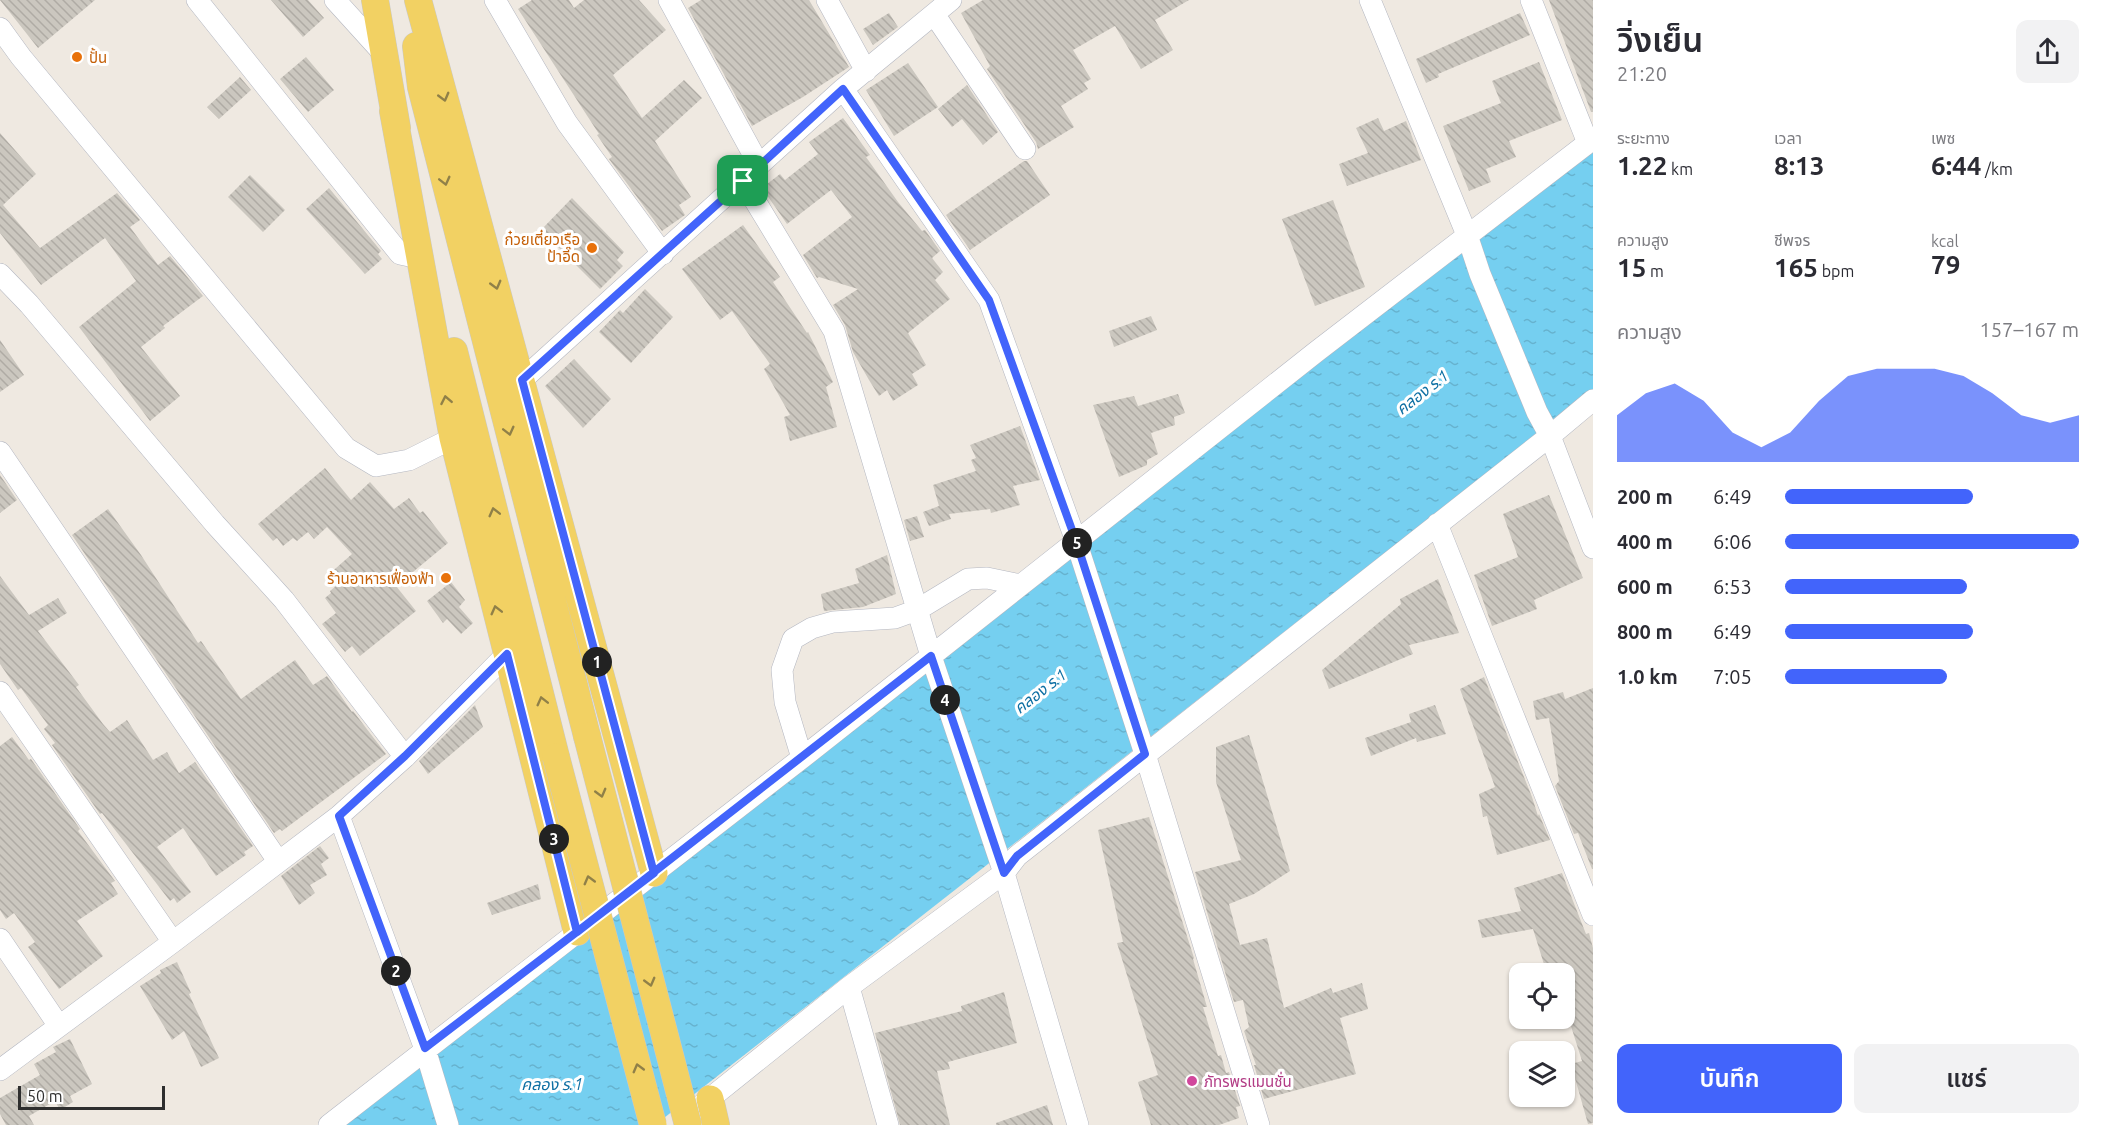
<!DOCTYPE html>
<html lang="th">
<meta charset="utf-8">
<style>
:root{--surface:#fff;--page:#f2f2f3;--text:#2b2b33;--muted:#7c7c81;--accent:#4264fb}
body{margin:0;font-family:Ubuntu,"Noto Sans Thai",sans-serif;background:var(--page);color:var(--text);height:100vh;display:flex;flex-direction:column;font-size:22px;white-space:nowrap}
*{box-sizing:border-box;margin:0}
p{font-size:20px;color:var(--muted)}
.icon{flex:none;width:33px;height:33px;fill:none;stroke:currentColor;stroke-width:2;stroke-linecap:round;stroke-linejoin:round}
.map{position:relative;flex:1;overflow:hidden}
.side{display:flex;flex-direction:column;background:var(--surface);width:510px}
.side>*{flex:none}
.buttons{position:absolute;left:1509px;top:963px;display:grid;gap:12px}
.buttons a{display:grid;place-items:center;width:66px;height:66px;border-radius:12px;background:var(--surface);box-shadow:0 2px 4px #0004;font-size:30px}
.scale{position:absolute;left:18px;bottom:15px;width:147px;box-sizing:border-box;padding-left:6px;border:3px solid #2e2e2e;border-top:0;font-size:16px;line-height:21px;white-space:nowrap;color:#2e2e2e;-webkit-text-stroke:4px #fff;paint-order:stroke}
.pin{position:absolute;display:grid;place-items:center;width:51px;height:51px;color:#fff;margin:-26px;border-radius:12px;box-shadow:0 3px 9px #0006}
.km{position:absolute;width:30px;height:30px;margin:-15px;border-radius:50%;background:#222;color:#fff;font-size:16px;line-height:30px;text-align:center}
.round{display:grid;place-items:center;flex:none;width:63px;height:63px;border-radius:12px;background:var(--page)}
.headline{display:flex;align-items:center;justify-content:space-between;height:102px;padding:0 24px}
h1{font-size:33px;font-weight:600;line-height:45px}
.metrics{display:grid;grid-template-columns:repeat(3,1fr);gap:9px;height:102px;padding:6px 24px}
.metrics div{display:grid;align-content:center}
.metrics b{font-size:26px;font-weight:600}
.metrics small{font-size:16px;font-weight:400}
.metrics p{font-size:16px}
.chart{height:168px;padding:12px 24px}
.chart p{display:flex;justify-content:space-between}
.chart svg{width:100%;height:108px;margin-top:6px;fill:var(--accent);opacity:.7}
.action{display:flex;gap:12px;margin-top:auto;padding:12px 24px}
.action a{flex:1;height:69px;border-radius:12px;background:var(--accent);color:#fff;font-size:24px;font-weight:600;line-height:69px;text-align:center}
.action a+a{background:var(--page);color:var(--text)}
ul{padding:0 24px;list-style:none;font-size:20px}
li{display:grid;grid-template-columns:96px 72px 1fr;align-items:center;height:45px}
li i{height:15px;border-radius:8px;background:var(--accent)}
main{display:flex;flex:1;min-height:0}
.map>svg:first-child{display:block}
.water{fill:url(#water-ripples)}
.building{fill:url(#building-back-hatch)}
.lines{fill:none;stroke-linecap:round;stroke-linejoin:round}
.minor-casing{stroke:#b4b7c1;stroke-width:22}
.major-casing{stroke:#c9c9c9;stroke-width:28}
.minor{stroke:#fff;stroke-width:21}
.major{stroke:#f2d163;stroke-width:27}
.major-bridge-casing{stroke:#c9c9c9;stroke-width:28;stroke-linecap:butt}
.major-bridge{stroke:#f2d163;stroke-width:27}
.oneway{stroke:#908048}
.route-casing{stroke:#fff;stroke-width:12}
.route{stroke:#4264fb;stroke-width:8}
.food-dot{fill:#e8710a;stroke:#fff;stroke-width:2}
.hotel-dot{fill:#d1479c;stroke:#fff;stroke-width:2}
.labels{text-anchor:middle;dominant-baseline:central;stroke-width:6;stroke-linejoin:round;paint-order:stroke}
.food-label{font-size:15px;fill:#c56008;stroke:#fff;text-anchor:end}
.hotel-label{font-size:15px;fill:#b23c85;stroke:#fff;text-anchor:start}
.water-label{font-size:16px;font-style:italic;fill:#0d6fa3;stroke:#fff}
</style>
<main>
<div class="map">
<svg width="1593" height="1125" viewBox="0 0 1593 1125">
<defs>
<pattern id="water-ripples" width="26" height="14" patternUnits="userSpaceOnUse" patternTransform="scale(1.5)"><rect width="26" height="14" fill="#75cff0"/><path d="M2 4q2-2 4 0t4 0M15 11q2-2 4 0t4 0" fill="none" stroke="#66b2ce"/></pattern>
<pattern id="building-back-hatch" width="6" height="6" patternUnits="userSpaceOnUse" patternTransform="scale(1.5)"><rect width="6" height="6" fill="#cbc7bf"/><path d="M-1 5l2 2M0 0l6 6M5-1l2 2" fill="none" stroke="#afaba4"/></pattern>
</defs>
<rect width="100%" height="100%" fill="#efe9e1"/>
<path class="water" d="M 1593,147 L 1593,390 L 655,1125 L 336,1125 Z"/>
<path class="building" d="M 0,0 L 95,0 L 38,48 Z
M 271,0 L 308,0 L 324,18 L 303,37 Z
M 532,0 L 569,0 L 574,8 L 584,0 L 639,0 L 666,30 L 613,75 L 642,118 L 684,80 L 702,98 L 655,141 L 691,197 L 679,205 L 685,215 L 662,231 L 609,159 L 612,157 L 597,135 L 599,134 L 518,9 Z
M 701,0 L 809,0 L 849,67 L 803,97 L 752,126 L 688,8 Z
M 983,0 L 1189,0 L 1155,20 L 1173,50 L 1141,69 L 1115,26 L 1073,50 L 1091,79 L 1084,83 L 1088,89 L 1061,106 L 1074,127 L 1038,149 L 1036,142 L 987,69 L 990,66 L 961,13 Z
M 1549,0 L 1593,0 L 1593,112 L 1591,112 Z
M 889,13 L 898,27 L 873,45 L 863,29 Z
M 1520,13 L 1530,35 L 1438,74 L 1439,77 L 1426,83 L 1416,59 Z
M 306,57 L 334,90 L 308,112 L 280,79 Z
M 1539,62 L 1562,120 L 1509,141 L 1516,157 L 1486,169 L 1491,182 L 1469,191 L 1443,126 L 1501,103 L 1492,81 Z
M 908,63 L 938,107 L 894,136 L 866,90 Z
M 240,77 L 251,90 L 219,119 L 207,107 Z
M 967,85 L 998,132 L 983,145 L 962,119 L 952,127 L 938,109 Z
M 843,118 L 870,155 L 866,157 L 898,202 L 922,231 L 925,230 L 940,251 L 932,258 L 943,272 L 935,280 L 950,299 L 908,333 L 926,365 L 912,374 L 918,385 L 893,401 L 887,390 L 879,396 L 869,380 L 853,352 L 845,325 L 833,305 L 858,289 L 819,277 L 817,278 L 803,255 L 852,217 L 831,190 L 787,224 L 762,188 L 780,174 L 785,180 L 818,154 L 809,142 Z
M 1378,118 L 1384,131 L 1406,121 L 1421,160 L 1347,186 L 1339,164 L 1368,153 L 1356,128 Z
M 0,133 L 36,174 L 3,205 L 40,248 L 117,193 L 140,220 L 130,227 L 158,265 L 170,256 L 203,296 L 163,326 L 165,328 L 141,347 L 180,396 L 150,421 L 79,327 L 136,281 L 105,238 L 41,285 L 0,233 Z
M 1024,161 L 1027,161 L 1050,195 L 970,250 L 946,215 Z
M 250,175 L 285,210 L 263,232 L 228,197 Z
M 329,188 L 381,251 L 378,254 L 382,259 L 365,274 L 306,209 Z
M 572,198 L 624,252 L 617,260 L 623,266 L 600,289 L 541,230 Z
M 1333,200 L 1365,287 L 1315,306 L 1282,219 Z
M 743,225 L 780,277 L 773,282 L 807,333 L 808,332 L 833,382 L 826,387 L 837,427 L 790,441 L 784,417 L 790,415 L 764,369 L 770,364 L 732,311 L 720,320 L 682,269 Z
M 645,289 L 673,317 L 631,363 L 599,332 L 620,310 L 623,313 Z
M 1151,316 L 1157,330 L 1114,347 L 1109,331 Z
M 0,340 L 24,375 L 0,392 Z
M 574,359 L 611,399 L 583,428 L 545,386 Z
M 1178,394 L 1185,413 L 1174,417 L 1175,425 L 1151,433 L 1158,454 L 1147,460 L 1147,465 L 1119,477 L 1093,405 L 1134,396 L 1138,406 Z
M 1020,426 L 1040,480 L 1013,486 L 1020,505 L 991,513 L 990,509 L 949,514 L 951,519 L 929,526 L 923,512 L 939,506 L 933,485 L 976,471 L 971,460 L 976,458 L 970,445 Z
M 325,468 L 351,500 L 370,482 L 394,509 L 409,498 L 420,513 L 423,511 L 448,543 L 396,586 L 416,611 L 360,656 L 352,646 L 345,652 L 322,624 L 336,613 L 325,598 L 331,593 L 330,591 L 336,586 L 327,576 L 352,554 L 327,527 L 314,539 L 308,532 L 297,541 L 293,538 L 283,546 L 277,538 L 273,541 L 258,524 Z
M 0,475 L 17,500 L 0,513 Z
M 1549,495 L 1583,578 L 1534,600 L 1537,609 L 1492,626 L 1474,575 L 1518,557 L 1503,514 Z
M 108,509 L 141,555 L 198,643 L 201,641 L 241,699 L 295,660 L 313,685 L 327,676 L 352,712 L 353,711 L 386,754 L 282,831 L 280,829 L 274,833 L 72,535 Z
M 917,516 L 924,537 L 910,541 L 904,520 Z
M 887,555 L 896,594 L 863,607 L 824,611 L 821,594 L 859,583 L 855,569 Z
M 0,576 L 29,615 L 58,598 L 67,613 L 38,631 L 79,685 L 76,687 L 103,724 L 110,732 L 127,720 L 153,760 L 167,752 L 179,773 L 195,762 L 253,846 L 244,852 L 246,855 L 216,876 L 183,828 L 157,847 L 191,892 L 177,903 L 174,898 L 170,901 L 102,813 L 100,814 L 52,745 L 55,743 L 44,729 L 48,725 L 21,688 L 18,690 L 0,664 Z
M 1438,579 L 1459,633 L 1409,645 L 1413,654 L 1329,689 L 1322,670 L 1401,604 L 1400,599 Z
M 451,582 L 465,600 L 459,607 L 473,623 L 461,634 L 447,619 L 443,623 L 427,601 Z
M 1484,677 L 1532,797 L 1538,816 L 1539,814 L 1550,840 L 1497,855 L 1487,816 L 1483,817 L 1479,794 L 1495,787 L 1460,689 Z
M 1593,688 L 1593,869 L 1592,869 L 1578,833 L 1574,834 L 1555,786 L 1559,781 L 1549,718 L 1536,720 L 1533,701 L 1563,692 L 1565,699 Z
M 475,705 L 483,727 L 428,774 L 419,761 Z
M 1435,705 L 1446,734 L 1417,742 L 1416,738 L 1371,756 L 1365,738 L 1411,722 L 1409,714 Z
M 1249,735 L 1290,871 L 1254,894 L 1229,904 L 1240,945 L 1267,938 L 1284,1008 L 1331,988 L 1333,993 L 1362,983 L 1368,1009 L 1340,1018 L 1356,1074 L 1264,1099 L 1254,1065 L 1256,1065 L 1244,1031 L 1249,1027 L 1243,1000 L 1234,1002 L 1195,872 L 1241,860 L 1216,782 L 1216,747 Z
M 12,737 L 29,760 L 31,759 L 80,829 L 78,831 L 115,881 L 111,883 L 118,894 L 77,921 L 103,956 L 59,989 L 28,947 L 35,942 L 14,913 L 6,919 L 0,910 L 0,746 Z
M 1149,817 L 1194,958 L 1193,959 L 1207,1007 L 1203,1007 L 1218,1056 L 1221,1055 L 1226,1073 L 1229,1072 L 1240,1106 L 1236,1107 L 1239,1118 L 1219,1125 L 1151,1125 L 1138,1082 L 1158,1075 L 1117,943 L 1123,942 L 1098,830 Z
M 320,846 L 329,858 L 321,864 L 327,875 L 310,885 L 315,893 L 299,905 L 281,876 Z
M 1562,873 L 1586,934 L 1589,933 L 1593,948 L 1593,1123 L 1588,1124 L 1571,1064 L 1582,1061 L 1564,1004 L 1564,974 L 1547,974 L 1533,929 L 1482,938 L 1478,920 L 1521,911 L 1514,888 Z
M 538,884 L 541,899 L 492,915 L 487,903 Z
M 177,962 L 191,993 L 189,994 L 194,1005 L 219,1058 L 201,1067 L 184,1031 L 172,1040 L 140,986 L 161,973 L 160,970 Z
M 1004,992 L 1017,1043 L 948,1062 L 950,1069 L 937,1071 L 950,1125 L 900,1125 L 875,1033 L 962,1011 L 961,1006 Z
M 70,1039 L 92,1084 L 70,1096 L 73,1102 L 60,1110 L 55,1101 L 29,1116 L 34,1125 L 6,1125 L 0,1114 L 0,1098 L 40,1075 L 34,1064 L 56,1052 L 53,1047 Z
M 1047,1105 L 1053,1125 L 996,1125 L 996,1123 Z"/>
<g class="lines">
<g class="minor-casing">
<path id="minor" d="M 197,0 L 400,254 L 419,258
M 335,0 L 383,53
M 495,0 L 567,123 L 663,254
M 669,0 L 759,165
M 827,0 L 866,71
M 1370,0 L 1467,235 L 1480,274 L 1537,412 L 1550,436 L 1593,548
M 1531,0 L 1588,143
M 934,14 L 1025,149
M 0,28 L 21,57 L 346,448 L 376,466 L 409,460 L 453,438
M 843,89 L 989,300 L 1076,541 L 1145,754 L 1259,1125
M 743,181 L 834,331 L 931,656 L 1004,873 L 1078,1125
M 0,274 L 29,304 L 215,524 L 284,600 L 405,757
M 522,380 L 843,89 L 951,0
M 0,452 L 278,861
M 1437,524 L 1593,915
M 0,692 L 173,942
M 802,758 L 785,702 L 782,670 L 793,639 L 812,628 L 833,622 L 895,618 L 917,610 L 968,579 L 987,578 L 1021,585
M 339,816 L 425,1049 L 448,1125
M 0,939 L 59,1026
M 849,987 L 888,1125
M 0,1070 L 173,942 L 339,816 L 405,757 L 507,654
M 698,1108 L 849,987 L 1004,873 L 1017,856 L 1550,436 L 1593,400
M 329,1125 L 802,758 L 1316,352 L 1593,139"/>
</g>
<g class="major-casing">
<path id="major" d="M 375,0 L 397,128
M 418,0 L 654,873
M 416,46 L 421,87 L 587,736
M 393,111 L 453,438 L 577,932
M 454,351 L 556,757
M 710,1099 L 716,1125"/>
</g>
<use href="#minor" class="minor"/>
<use href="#major" class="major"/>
<g class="major-bridge-casing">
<path id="major-bridge" d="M 587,736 L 688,1125
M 556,757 L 653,1125"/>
</g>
<use href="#major-bridge" class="major-bridge"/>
</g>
<defs><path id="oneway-chevron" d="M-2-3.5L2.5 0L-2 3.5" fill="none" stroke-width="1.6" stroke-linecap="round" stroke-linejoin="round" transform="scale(1.5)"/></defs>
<g class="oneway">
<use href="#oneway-chevron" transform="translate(444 97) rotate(75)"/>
<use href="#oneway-chevron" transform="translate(445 181) rotate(76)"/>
<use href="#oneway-chevron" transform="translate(496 285) rotate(75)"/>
<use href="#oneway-chevron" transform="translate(446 400) rotate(-101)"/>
<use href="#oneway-chevron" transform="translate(509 431) rotate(76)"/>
<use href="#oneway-chevron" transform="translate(494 512) rotate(-104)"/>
<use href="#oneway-chevron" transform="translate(496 610) rotate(-104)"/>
<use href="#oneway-chevron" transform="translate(542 701) rotate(-104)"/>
<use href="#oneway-chevron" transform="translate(601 793) rotate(75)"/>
<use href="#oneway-chevron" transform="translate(589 880) rotate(-105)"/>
<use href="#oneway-chevron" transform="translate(650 982) rotate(75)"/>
<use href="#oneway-chevron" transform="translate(638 1068) rotate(-105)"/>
</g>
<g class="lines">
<g class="route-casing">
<path id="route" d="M 743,181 L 522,380 L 654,873 L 425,1048 L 339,816 L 405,756 L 507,654 L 577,932 L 931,656 L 1004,873 L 1017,856 L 1145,754 L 1076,541 L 989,300 L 843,89 L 743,181"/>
</g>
<use href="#route" class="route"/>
</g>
<g class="food-dot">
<circle cx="77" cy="57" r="6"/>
<circle cx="592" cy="248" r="6"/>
<circle cx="446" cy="578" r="6"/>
</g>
<circle class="hotel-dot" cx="1192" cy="1081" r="6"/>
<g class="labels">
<g class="food-label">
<text x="89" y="57" text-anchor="start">ปั้น</text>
<text x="580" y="239">ก๋วยเตี๋ยวเรือ<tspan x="580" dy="17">ป้าอี๊ด</tspan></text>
<text x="434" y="578">ร้านอาหารเฟื่องฟ้า</text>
</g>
<g class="hotel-label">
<text x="1204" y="1081">ภัทรพรแมนชั่น</text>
</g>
<g class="water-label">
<text transform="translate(1422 392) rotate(-38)">คลอง ร.1</text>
<text transform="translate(1040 691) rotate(-38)">คลอง ร.1</text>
<text x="552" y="1084">คลอง ร.1</text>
</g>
</g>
</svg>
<div class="buttons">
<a><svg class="icon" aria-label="locate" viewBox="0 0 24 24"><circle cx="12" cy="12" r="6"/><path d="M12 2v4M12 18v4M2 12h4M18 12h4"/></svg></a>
<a><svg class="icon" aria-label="layers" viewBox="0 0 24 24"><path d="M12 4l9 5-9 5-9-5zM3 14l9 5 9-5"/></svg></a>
</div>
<div class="scale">50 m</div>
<div class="pin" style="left:743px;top:181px;background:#1e9e55"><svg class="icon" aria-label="arrive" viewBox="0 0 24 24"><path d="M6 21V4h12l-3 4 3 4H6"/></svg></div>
<b class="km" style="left:597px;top:662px">1</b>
<b class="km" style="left:396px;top:971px">2</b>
<b class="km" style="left:554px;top:839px">3</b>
<b class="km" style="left:945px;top:700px">4</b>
<b class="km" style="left:1077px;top:543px">5</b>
</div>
<section class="side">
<div class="headline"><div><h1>วิ่งเย็น</h1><p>21:20</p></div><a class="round"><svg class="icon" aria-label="share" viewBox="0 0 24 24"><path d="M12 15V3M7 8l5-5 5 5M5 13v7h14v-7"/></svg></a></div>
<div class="metrics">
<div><p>ระยะทาง</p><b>1.22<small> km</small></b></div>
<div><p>เวลา</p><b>8:13</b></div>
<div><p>เพซ</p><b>6:44<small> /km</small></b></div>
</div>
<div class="metrics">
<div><p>ความสูง</p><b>15<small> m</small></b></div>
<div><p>ชีพจร</p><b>165<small> bpm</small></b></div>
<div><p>kcal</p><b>79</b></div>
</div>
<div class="chart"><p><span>ความสูง</span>157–167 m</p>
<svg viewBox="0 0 160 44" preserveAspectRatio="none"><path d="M0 44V25L10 16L20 12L30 19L40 32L50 38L60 32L70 19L80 9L90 6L100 6L110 6L120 9L130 16L140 25L150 28L160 25V44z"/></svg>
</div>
<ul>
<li><b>200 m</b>6:49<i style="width:64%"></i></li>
<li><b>400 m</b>6:06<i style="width:100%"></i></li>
<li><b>600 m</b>6:53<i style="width:62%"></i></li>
<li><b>800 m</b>6:49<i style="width:64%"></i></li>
<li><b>1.0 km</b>7:05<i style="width:55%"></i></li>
</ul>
<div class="action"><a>บันทึก</a><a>แชร์</a></div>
</section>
</main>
